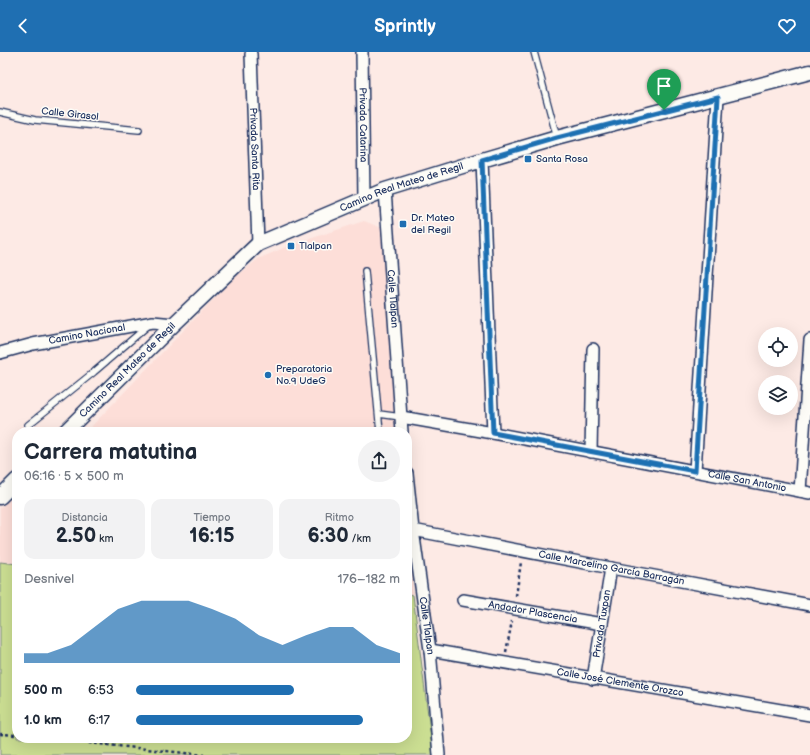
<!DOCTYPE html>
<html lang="es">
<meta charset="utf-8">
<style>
:root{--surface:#fff;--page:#f2f2f3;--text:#1f2937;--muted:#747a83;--accent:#1f6fb2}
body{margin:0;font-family:"Balsamiq Sans",sans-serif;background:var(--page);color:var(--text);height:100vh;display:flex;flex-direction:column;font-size:15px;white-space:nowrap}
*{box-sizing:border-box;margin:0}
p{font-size:13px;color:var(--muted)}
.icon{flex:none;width:22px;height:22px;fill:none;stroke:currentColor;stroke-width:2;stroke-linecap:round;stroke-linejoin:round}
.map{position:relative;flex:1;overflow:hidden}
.details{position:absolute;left:12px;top:375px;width:400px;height:316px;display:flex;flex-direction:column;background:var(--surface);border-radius:16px;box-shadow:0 4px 16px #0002}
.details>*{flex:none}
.tools{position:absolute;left:758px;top:275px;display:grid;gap:8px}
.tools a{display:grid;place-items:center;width:40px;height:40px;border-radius:50%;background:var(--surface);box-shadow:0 4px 16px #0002;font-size:20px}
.pin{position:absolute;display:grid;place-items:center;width:34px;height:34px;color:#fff;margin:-41px -17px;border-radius:50% 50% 50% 0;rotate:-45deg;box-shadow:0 0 4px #0007}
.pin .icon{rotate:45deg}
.round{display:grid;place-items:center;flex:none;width:42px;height:42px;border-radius:21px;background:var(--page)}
.headline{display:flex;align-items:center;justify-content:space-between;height:68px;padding:0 12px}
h1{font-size:22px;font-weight:700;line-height:30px}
.figures{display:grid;grid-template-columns:repeat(3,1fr);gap:6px;height:68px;padding:4px 12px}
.figures div{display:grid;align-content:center;border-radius:10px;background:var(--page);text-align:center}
.figures b{font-size:20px;font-weight:700}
.figures small{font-size:11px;font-weight:400}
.figures p{font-size:11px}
.chart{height:112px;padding:8px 12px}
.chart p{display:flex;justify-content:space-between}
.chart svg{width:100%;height:72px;margin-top:4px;fill:var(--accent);opacity:.7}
ul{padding:0 12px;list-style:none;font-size:13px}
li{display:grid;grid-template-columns:64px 48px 1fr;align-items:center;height:30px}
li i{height:10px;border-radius:5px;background:var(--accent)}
header{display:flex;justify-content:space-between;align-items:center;height:52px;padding:0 12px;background:var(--accent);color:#fff;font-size:18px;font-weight:700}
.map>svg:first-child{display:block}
.built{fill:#fdded8}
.green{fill:#cbde92;stroke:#738678}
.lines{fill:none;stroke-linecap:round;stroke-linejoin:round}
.service-casing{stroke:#1b2f5e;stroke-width:8}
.minor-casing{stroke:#1b2f5e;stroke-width:14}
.tertiary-casing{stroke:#1b2f5e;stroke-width:17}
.path{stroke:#1b2f5e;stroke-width:2.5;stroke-dasharray:3 3;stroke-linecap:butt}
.service{stroke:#fdfcf7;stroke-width:5.5}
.minor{stroke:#fdfcf7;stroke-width:11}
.tertiary{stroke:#fdfcf7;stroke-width:14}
.route-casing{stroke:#fff;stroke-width:8}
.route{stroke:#1f6fb2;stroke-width:5}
.poi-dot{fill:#1f6fb2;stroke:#fdfcf7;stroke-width:1.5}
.labels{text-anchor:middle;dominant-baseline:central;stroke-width:3;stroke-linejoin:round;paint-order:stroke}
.street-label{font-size:10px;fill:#1b2f5e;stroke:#fdfcf7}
.poi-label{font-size:10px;fill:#1b2f5e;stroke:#fdfcf7;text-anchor:start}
</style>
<header><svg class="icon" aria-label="back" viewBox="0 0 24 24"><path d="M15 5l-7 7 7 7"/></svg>Sprintly<svg class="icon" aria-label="heart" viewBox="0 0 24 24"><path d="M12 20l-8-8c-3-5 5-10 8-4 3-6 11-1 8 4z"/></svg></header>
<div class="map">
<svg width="810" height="703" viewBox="0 0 810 703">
<rect width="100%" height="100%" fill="#fdeae5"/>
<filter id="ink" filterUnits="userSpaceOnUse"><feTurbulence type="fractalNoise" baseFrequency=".025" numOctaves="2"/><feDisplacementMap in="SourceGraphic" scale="8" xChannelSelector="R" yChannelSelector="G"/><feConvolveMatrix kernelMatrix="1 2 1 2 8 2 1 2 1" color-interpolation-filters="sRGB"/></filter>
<g filter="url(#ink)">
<path class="built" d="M 364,169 L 384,177 L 400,380 L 86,380 L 232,228 L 258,207 L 288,194 Z
M 17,442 L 17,512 L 0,510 L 0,456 Z
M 407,462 L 412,527 L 413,543 L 407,542 Z"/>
<path class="green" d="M 0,510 L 17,512 L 17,686 L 407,686 L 407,542 L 413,543 L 433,703 L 0,703 Z"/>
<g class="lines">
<g class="service-casing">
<path id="service" d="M 534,0 L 557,86
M 0,60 L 35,68 L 139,78
M 365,219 L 380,380
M 379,362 L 401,365
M 28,373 L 94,320 L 150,272"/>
</g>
<g class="minor-casing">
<g id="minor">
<path id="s1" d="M 362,0 L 364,146"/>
<path id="s2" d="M 251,2 L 258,192"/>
<path d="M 482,108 L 493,381"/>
<path id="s3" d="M 385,138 L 402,380"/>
<path id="s4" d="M 0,301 L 33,292 L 153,270 L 174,272"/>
<path id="s5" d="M 401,365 L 493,381 L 810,441"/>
<path d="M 591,400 L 593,297"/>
<path d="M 695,419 L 718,45"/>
<path id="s6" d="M 407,421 L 413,478 L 430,598 L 439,703"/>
<path d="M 800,439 L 810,288"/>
<path id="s7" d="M 413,478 L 611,516 L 810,553"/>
<path id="s8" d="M 463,548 L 602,572"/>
<path id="s9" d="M 430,598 L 810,663"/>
<path id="s10" d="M 593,627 L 611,516"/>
</g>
</g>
<g class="tertiary-casing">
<g id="tertiary">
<path id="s11" d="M 65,380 L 174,272 L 258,192 L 385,138 L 482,108 L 557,86 L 810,20"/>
<path d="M 0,445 L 17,428"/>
</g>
</g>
<path class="path" d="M 516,544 L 521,510
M 506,600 L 512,569
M 0,682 L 17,683
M 41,686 L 204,703"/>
<use href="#service" class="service"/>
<use href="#minor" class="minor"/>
<use href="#tertiary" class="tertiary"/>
</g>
</g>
<g class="lines" filter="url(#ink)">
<g class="route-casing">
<path id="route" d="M 718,45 L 695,419 L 493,381 L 482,108 L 557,86 Z"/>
</g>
<use href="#route" class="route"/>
</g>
<g class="poi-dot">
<rect x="524" y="103" width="8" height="8" rx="2"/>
<rect x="399" y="168" width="8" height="8" rx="2"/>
<rect x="287" y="190" width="8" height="8" rx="2"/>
<circle cx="268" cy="323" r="4"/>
</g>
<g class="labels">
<g class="street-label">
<text transform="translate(70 62) rotate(6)">Calle Girasol</text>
<text stroke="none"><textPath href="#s1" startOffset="73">Privada Catarina</textPath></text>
<text stroke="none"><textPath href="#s2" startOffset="95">Privada Santa Rita</textPath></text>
<text stroke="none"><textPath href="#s11" startOffset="424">Camino Real Mateo de Regil</textPath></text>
<text stroke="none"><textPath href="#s3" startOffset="109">Calle Tlalpan</textPath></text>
<text stroke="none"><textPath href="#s4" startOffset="89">Camino Nacional</textPath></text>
<text stroke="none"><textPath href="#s11" startOffset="88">Camino Real Mateo de Regil</textPath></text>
<text stroke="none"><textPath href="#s5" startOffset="352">Calle San Antonio</textPath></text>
<text stroke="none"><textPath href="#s7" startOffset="202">Calle Marcelino García Barragán</textPath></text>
<text stroke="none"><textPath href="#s8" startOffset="71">Andador Plascencia</textPath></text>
<text stroke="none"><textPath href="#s10" startOffset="56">Privada Tuxpan</textPath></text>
<text stroke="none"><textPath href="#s6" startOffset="154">Calle Tlalpan</textPath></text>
<text stroke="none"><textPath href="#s9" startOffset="193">Calle José Clemente Orozco</textPath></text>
</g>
<g class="poi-label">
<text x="536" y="107">Santa Rosa</text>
<text x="411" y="166">Dr. Mateo<tspan x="411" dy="12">del Regil</tspan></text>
<text x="299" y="194">Tlalpan</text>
<text x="276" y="317">Preparatoria<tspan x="276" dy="12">No.9 UdeG</tspan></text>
</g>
</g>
</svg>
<div class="tools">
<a><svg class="icon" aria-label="locate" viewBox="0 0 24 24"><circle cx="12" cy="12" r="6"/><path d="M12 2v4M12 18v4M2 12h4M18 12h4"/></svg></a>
<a><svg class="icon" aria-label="layers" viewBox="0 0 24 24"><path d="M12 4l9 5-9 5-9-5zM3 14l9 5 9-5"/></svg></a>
</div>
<div class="pin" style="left:664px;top:58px;background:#1e9e55"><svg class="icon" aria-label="arrive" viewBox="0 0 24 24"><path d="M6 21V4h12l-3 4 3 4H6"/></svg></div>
<section class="details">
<div class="headline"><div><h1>Carrera matutina</h1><p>06:16 · 5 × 500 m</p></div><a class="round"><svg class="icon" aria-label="share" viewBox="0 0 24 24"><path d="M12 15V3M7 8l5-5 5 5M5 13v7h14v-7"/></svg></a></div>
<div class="figures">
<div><p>Distancia</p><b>2.50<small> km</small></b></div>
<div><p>Tiempo</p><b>16:15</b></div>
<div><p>Ritmo</p><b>6:30<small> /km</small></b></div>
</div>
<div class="chart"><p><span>Desnivel</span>176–182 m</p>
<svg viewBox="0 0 160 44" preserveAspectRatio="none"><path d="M0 44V38L10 38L20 33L30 22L40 11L50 6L60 6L70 6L80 11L90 17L100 27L110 33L120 27L130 22L140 22L150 33L160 38V44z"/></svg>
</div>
<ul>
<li><b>500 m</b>6:53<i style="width:60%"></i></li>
<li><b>1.0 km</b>6:17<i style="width:86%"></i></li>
</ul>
</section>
</div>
